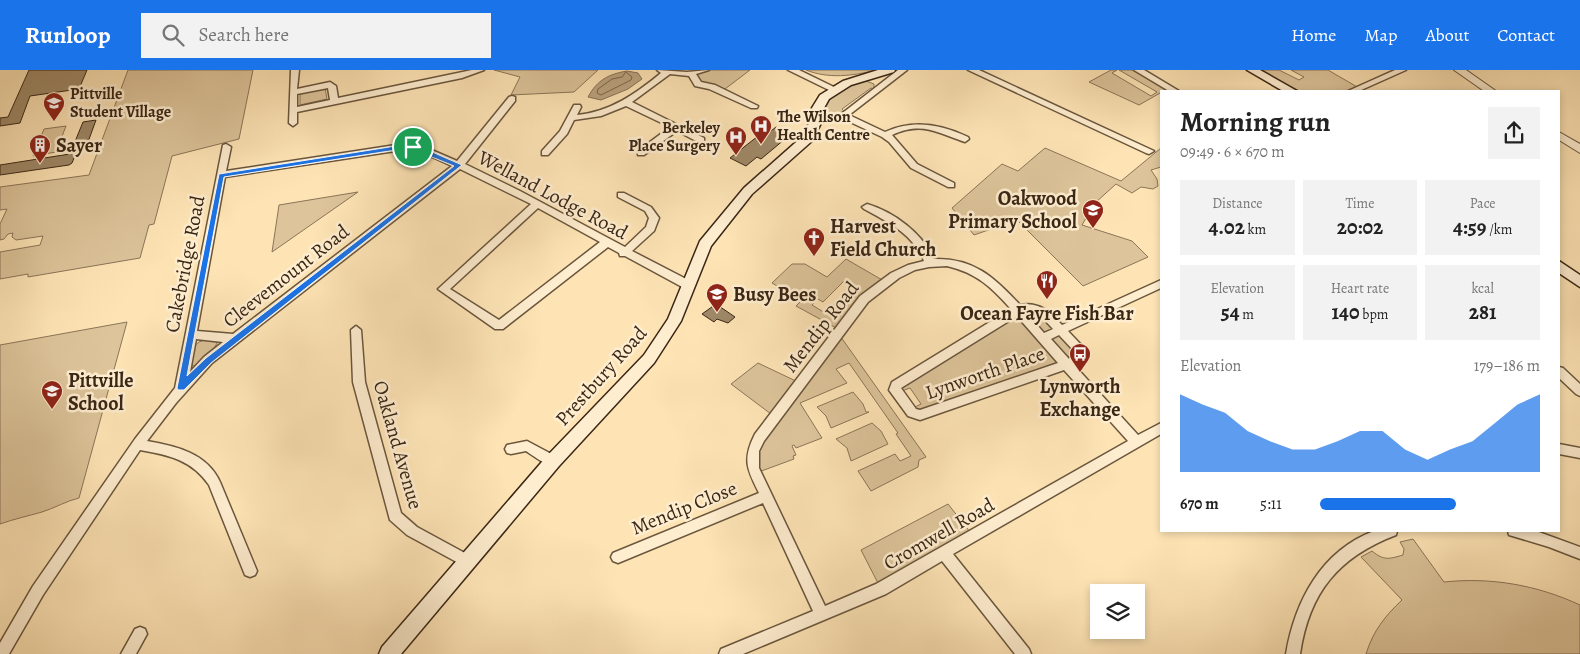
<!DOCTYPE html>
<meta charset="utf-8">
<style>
:root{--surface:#fff;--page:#f2f2f2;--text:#222;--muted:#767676;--accent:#1a73e8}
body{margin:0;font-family:Alegreya,serif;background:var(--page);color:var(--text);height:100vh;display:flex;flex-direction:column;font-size:19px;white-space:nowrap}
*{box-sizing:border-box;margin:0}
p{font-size:16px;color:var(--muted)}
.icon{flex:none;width:28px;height:28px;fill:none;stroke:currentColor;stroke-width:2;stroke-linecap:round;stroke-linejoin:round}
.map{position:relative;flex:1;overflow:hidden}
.details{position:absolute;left:1160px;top:20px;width:400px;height:442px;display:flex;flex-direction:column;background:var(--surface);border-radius:0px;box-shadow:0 2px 8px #0003}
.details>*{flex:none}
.fabs{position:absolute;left:1090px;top:514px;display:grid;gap:10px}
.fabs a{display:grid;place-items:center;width:55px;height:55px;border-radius:0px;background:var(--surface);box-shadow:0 2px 8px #0003;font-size:25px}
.pin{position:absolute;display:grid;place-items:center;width:42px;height:42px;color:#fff;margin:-21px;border:2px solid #fff;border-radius:50%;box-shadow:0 1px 5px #0007}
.round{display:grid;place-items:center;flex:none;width:52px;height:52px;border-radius:0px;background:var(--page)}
.head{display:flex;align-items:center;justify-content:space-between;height:85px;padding:0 20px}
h1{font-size:28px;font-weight:700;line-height:38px}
.metrics{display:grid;grid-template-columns:repeat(3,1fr);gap:8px;height:85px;padding:5px 20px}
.metrics div{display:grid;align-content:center;border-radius:0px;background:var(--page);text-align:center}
.metrics b{font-size:21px;font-weight:700}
.metrics small{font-size:14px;font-weight:400}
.metrics p{font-size:14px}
.chart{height:140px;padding:10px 20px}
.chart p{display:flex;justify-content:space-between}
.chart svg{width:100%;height:90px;margin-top:5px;fill:var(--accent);opacity:.7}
ul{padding:0 20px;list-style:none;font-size:16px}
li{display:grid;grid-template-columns:80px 60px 1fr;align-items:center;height:38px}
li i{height:12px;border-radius:6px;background:var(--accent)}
header{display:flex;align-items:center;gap:30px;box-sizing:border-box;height:70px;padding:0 25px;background:var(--accent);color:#fff}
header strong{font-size:24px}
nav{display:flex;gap:28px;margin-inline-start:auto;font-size:18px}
.search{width:350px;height:45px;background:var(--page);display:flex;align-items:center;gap:12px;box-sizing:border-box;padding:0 18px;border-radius:0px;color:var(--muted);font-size:19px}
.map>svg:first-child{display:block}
.green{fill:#ddc49a;stroke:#8b7558;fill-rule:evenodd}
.water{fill:#bba37f;stroke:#877155}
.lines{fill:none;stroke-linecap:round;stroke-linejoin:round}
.shore{stroke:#7a644a;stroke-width:1}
.building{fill:#9f8968;stroke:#392615}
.minor-casing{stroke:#6a563d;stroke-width:3}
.tertiary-casing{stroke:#6a563d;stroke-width:2}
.secondary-casing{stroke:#392615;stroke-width:3}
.minor{fill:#feedcf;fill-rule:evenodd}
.tertiary{fill:#feedcf;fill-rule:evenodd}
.secondary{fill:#feedcf;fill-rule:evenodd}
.route{fill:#1a73e8;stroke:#fff;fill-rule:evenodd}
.labels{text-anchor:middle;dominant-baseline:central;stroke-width:5;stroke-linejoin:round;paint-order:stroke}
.far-poi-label{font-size:16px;font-weight:bold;fill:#392615;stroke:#feedcf;text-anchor:start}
.poi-label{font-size:20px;font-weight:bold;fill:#392615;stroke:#feedcf;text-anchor:start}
.street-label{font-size:20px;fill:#392615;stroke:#feedcf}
</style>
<header>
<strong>Runloop</strong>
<div class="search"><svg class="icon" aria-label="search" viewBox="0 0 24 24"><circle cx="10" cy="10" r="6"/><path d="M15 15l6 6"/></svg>Search here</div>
<nav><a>Home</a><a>Map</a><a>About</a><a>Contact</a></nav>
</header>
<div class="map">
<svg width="1580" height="584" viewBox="0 0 1580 584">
<rect width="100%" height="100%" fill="#fee4b5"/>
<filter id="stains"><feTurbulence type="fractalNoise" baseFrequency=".004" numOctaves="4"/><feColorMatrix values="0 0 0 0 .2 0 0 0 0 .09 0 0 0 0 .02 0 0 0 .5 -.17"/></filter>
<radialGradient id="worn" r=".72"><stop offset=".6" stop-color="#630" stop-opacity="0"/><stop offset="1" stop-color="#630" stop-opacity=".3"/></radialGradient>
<path class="green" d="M 128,0 L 253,0 L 239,69 L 172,86 L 154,154 L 149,155 L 140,188 L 28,207 L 28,204 L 0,209 L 0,182 L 40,175 L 43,166 L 16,170 L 12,167 L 13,163 L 8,164 L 4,169 L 0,170 L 0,154 L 7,139 L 0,140 L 0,117 L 89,105 Z
M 494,0 L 598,0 L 574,22 L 511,25 L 520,7 Z
M 705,0 L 750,0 L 721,22 L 698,14 L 691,3 Z
M 806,0 L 876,0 C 853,6 828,9 806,0 Z
M 1111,0 L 1117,0 L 1112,3 L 1151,26 L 1157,22 L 1119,0 L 1138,0 L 1169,18 L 1139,35 L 1089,12 Z
M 1256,0 L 1279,0 L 1299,10 L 1304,7 L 1291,0 L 1328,0 L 1359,18 L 1352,21 L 1291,21 Z
M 866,11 L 874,14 L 874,19 L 871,18 L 842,39 L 844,41 C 838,45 831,46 825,42 L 824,38 C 833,21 849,16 866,11 Z
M 325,18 L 327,29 L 300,35 L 300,23 Z
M 66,56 L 56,82 L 33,86 L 44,59 Z
M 1045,78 L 1121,111 L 1161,78 L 1161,97 L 1151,100 L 1157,109 L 1158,116 L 1153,119 L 1141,117 L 1132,123 L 1116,114 L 1095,133 L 1082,155 L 1132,171 L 1148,187 L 1083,216 L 1017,150 L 974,165 L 952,138 L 1002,94 L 1018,101 Z
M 358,122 L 272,182 L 279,135 Z
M 846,189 L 884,211 L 840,260 L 796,236 L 805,227 L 800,224 L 797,227 L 772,213 L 792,194 L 805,194 L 827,207 ZM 846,209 L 854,214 L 831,237 L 836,240 L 830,246 L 812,235 L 818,229 L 823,232 Z
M 1035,238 L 1079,279 L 1073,292 L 920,345 L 909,340 L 921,334 L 910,318 L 897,323 L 896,315 L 1018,240 Z
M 127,252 L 79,428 C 66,431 55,438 42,442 C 28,446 14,449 0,454 L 0,275 Z
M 838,263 L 926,387 L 919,390 L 918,397 L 871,421 L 858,401 L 895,384 L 900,391 L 911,386 L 896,364 L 898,363 L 849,293 L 836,299 L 847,313 L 800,333 L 822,368 L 796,378 L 794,375 L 792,376 L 796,385 L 793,386 L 794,389 L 756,403 L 752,393 L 775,347 L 731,314 L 758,293 L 800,313 Z
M 207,269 L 214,270 L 217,273 C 213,282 200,297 190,296 L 193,277 L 199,272 Z
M 853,322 L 863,334 L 866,342 L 869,342 L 831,358 L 826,346 L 817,337 Z
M 872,353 L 881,361 L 888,374 L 851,391 L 847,378 L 836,369 Z
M 948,434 L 974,467 L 881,519 L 861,480 Z
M 1413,469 L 1444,512 C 1491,507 1537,515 1580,535 L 1580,584 L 1366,584 C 1373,561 1385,546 1402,530 L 1361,487 L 1372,481 C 1384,491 1389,489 1403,485 L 1404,479 L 1400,472 Z"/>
<path class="water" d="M 627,1 L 638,3 L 642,9 L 628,19 L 601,30 L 588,27 C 597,10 609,4 627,1 Z"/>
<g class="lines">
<path class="shore" d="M 626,2 L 632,7 L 631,10 L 601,25 L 597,23 L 598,19 L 612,9 L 622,7 Z"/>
</g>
<path class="building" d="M 29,0 L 87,0 L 79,19 L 30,26 L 20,53 L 0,56 L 0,48 L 8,47 Z
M 96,50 L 88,72 L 74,74 L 83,52 Z
M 776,57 L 791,64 L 761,89 L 757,87 L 746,96 L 730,88 L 767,59 L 771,61 Z
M 76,83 L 72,93 L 69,95 L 0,105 L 0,95 Z
M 716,234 L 735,247 L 728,253 L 717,249 L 714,252 L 702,244 Z"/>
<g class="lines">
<g class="minor-casing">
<path id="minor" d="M 291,0 L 299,0 L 297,19 L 330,12 L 336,16 L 338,28 L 472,0 L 484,0 L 462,8 L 297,42 L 297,53 L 293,56 L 289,53 ZM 328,18 L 330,30 L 297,37 L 297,24 Z
M 657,0 L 687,2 L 709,0 L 696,4 L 701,12 L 715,15 L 758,36 L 757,38 L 751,38 L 709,19 L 695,16 L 689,6 L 670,4 L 632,32 L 704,68 L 704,72 L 698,72 L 677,61 L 644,85 L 638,85 L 638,81 L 670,57 L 626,36 L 601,46 L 574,50 L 567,64 L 548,85 L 542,85 L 542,81 L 560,61 L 574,35 L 580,35 L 581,37 L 577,45 C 610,42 637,23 661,3 Z
M 788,0 L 799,0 L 838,19 L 834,22 L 831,21 Z
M 898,0 L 907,0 L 849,45 L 885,62 C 913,49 941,54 968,67 L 969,69 L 965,72 C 937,63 923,51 892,65 L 917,94 L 954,113 L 954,117 L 948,117 L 911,98 L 889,72 L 882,67 L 848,51 L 816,49 L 812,46 L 816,43 L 840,45 Z
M 968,0 L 979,0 L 1154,81 L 1149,84 L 1146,83 Z
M 1134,0 L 1144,0 L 1179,21 L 1169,21 Z
M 1395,0 L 1406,0 L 1359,21 L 1348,21 Z
M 512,26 L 515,27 L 515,31 L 465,94 L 520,121 L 625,177 L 646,157 L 649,148 L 645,141 L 618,127 L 618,123 L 624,123 L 651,137 L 659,148 L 654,161 L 632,181 L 692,212 L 693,215 L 692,218 L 684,218 L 625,186 L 620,186 L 619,183 L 608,177 L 503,259 L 495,259 L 438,219 L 531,134 L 460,99 L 212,293 L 176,333 L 147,371 C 176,376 207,383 220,412 L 257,501 L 255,505 L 250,507 L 245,505 L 209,415 C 192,390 169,385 140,380 L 43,525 L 9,584 L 0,584 L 0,573 L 33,516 L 135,369 L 175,318 L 223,75 L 226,74 L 231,77 L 226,101 L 402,74 L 427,78 L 457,91 L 509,27 ZM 402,80 L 421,82 L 452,96 L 233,264 L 197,261 L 225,107 ZM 538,138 L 600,172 L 499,250 L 450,219 ZM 196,269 L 223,272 L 204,287 L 190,302 Z
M 867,134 C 894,142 922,163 934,189 C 974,188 994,207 1020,235 C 1039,231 1050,242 1062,255 L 1161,210 L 1161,218 L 1068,261 L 1085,279 L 1082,288 L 1075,296 L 1138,365 L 1161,353 L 1161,364 L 953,484 L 1029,579 L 1031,584 L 1015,584 L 942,491 L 886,524 L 743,584 L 719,584 L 721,579 L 813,541 L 763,433 L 618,493 L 613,491 L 611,487 L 613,483 L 759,423 C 747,399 742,390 755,364 L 860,226 L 891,203 L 908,195 L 924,191 C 913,164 888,152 864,139 L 862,137 ZM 947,196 C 977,203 991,217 1011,239 L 892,312 L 889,320 L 908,346 L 920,350 L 1064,300 L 1128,371 L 876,514 L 825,536 L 759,398 L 759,381 L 764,371 L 868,232 L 899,208 L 915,200 L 929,197 ZM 1026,242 L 1039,244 L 1053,259 L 1044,263 ZM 1017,246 L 1058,293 L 920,340 L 916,339 L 901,318 ZM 1059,265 L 1073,280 L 1069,289 L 1051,269 Z
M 356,256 L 361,260 L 365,312 L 401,443 L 417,457 L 474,488 L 476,492 L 474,496 L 469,498 L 464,496 L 407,465 L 390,450 L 353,312 L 351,260 Z
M 1559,297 L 1563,298 L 1580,314 L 1580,326 L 1576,324 L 1559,308 Z
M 527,371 L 557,387 L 559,391 L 557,395 C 548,398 534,386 526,381 L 511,384 L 507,383 L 505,379 L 507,375 Z
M 1559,374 L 1580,378 L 1580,388 L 1559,384 Z
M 1374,461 L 1397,461 L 1396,465 C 1338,487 1309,523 1300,584 L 1286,584 C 1295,531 1321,481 1374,461 Z
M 1508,461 L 1536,461 L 1580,477 L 1580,489 L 1549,477 L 1509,465 Z
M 140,557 L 145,559 L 147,564 L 136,584 L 121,584 L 135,559 Z"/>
</g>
<g class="tertiary-casing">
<path id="tertiary" d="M 1454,0 L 1466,0 L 1496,21 L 1484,21 Z
M 1559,62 L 1580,74 L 1580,83 L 1559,70 Z"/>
</g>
<g class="secondary-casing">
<path id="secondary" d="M 878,0 L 895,0 L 894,2 L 851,15 L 829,29 L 824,38 L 822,51 L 812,71 L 752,124 L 711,176 L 681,251 L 654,293 L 559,396 L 401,584 L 379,584 L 382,577 L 547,386 L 644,285 L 668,249 L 700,171 L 744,118 L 803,66 L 810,51 L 812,38 L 820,25 L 843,11 Z
M 1247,0 L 1260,0 L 1297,21 L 1283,21 Z
M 1559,191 L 1580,205 L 1580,217 L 1559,203 Z"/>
</g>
<use href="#minor" class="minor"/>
<use href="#tertiary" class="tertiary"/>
<use href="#secondary" class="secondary"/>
</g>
<path class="route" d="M 402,75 L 416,75 L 462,95 L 211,293 L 184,320 L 178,320 L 177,318 L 219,104 ZM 402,79 L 412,79 L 454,96 L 206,288 L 187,306 L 224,107 Z"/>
<defs>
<g id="university-pin" transform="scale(1.125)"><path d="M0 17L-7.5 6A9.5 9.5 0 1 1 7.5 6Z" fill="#8f2418" stroke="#feedcf"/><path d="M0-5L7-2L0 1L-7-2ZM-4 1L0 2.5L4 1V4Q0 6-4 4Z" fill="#fff"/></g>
<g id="hospital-pin" transform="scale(1.125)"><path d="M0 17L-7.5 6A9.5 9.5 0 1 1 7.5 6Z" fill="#8f2418" stroke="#feedcf"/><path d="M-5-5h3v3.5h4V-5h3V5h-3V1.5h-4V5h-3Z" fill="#fff"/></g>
<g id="building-pin" transform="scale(1.125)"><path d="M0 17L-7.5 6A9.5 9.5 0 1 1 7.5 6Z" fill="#8f2418" stroke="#feedcf"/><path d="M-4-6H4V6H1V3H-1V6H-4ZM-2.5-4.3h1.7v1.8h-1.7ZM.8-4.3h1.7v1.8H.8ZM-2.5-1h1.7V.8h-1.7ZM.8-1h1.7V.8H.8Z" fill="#fff"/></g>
<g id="school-pin" transform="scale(1.125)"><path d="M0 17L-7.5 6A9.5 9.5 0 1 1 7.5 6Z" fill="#8f2418" stroke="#feedcf"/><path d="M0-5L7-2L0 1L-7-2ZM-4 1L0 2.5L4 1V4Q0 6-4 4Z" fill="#fff"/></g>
<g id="church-pin" transform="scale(1.125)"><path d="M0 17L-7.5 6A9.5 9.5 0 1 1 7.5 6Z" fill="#8f2418" stroke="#feedcf"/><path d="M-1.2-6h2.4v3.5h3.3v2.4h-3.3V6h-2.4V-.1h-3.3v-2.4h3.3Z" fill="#fff"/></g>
<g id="restaurant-pin" transform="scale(1.125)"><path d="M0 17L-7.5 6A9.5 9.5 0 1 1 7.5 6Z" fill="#8f2418" stroke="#feedcf"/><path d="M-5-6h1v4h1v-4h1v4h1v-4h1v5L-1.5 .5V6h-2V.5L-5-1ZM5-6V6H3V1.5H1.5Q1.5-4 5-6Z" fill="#fff"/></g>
<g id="bus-pin" transform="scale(1.125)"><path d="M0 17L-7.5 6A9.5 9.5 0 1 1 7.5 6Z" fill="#8f2418" stroke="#feedcf"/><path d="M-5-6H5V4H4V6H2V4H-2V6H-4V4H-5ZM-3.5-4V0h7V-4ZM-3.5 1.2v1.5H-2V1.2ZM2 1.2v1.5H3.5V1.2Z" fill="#fff"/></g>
</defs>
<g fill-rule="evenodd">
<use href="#university-pin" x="54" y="33"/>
<use href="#hospital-pin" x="761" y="56"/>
<use href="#hospital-pin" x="736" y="67"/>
<use href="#building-pin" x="40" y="75"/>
<use href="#school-pin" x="1093" y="140"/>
<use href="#church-pin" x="814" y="168"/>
<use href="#restaurant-pin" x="1047" y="211"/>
<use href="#school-pin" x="717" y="224"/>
<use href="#bus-pin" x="1080" y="284"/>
<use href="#school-pin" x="52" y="321"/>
</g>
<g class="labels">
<g class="far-poi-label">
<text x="70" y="24">Pittville<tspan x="70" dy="18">Student Village</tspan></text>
<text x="777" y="47">The Wilson<tspan x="777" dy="18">Health Centre</tspan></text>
<text x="720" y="58" text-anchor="end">Berkeley<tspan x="720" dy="18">Place Surgery</tspan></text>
</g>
<g class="poi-label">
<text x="56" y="75">Sayer</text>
<text x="1077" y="128" text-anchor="end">Oakwood<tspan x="1077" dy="23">Primary School</tspan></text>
<text x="830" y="156">Harvest<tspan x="830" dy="23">Field Church</tspan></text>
<text x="733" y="224">Busy Bees</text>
<text x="1047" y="243" text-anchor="middle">Ocean Fayre Fish Bar</text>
<text x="68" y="310">Pittville<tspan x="68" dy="23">School</tspan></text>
<text x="1080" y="316" text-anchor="middle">Lynworth<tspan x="1080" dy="23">Exchange</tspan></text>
</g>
<g class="street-label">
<text transform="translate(553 125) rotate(28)">Welland Lodge Road</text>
<text transform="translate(185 194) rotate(-79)">Cakebridge Road</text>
<text transform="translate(286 206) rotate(-38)">Cleevemount Road</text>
<text transform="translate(821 257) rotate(-52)">Mendip Road</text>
<text transform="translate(985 303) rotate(-19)">Lynworth Place</text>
<text transform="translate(601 306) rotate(-48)">Prestbury Road</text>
<text transform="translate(398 375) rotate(74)">Oakland Avenue</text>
<text transform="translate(684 438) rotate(-22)">Mendip Close</text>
<text transform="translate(939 464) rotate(-30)">Cromwell Road</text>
</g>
</g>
<rect width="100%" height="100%" filter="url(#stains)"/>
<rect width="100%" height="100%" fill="url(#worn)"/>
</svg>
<div class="fabs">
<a><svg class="icon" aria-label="layers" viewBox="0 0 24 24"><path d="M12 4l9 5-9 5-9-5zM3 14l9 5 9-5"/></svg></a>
</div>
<div class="pin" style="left:413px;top:77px;background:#1e9e55"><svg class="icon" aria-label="arrive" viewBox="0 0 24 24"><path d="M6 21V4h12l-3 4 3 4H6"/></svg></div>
<section class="details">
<div class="head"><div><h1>Morning run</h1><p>09:49 · 6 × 670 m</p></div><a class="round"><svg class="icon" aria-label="share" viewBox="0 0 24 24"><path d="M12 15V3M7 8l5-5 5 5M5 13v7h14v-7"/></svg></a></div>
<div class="metrics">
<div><p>Distance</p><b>4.02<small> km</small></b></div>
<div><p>Time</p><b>20:02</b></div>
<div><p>Pace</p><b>4:59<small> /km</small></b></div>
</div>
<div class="metrics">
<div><p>Elevation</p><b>54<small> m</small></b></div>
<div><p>Heart rate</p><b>140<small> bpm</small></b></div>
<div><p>kcal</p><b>281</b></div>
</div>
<div class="chart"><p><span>Elevation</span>179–186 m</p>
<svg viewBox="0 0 160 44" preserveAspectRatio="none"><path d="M0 44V6L10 11L20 15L30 24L40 29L50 33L60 33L70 29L80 24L90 24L100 33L110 38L120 33L130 29L140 20L150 11L160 6V44z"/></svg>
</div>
<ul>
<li><b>670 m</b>5:11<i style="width:62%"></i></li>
</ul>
</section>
</div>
